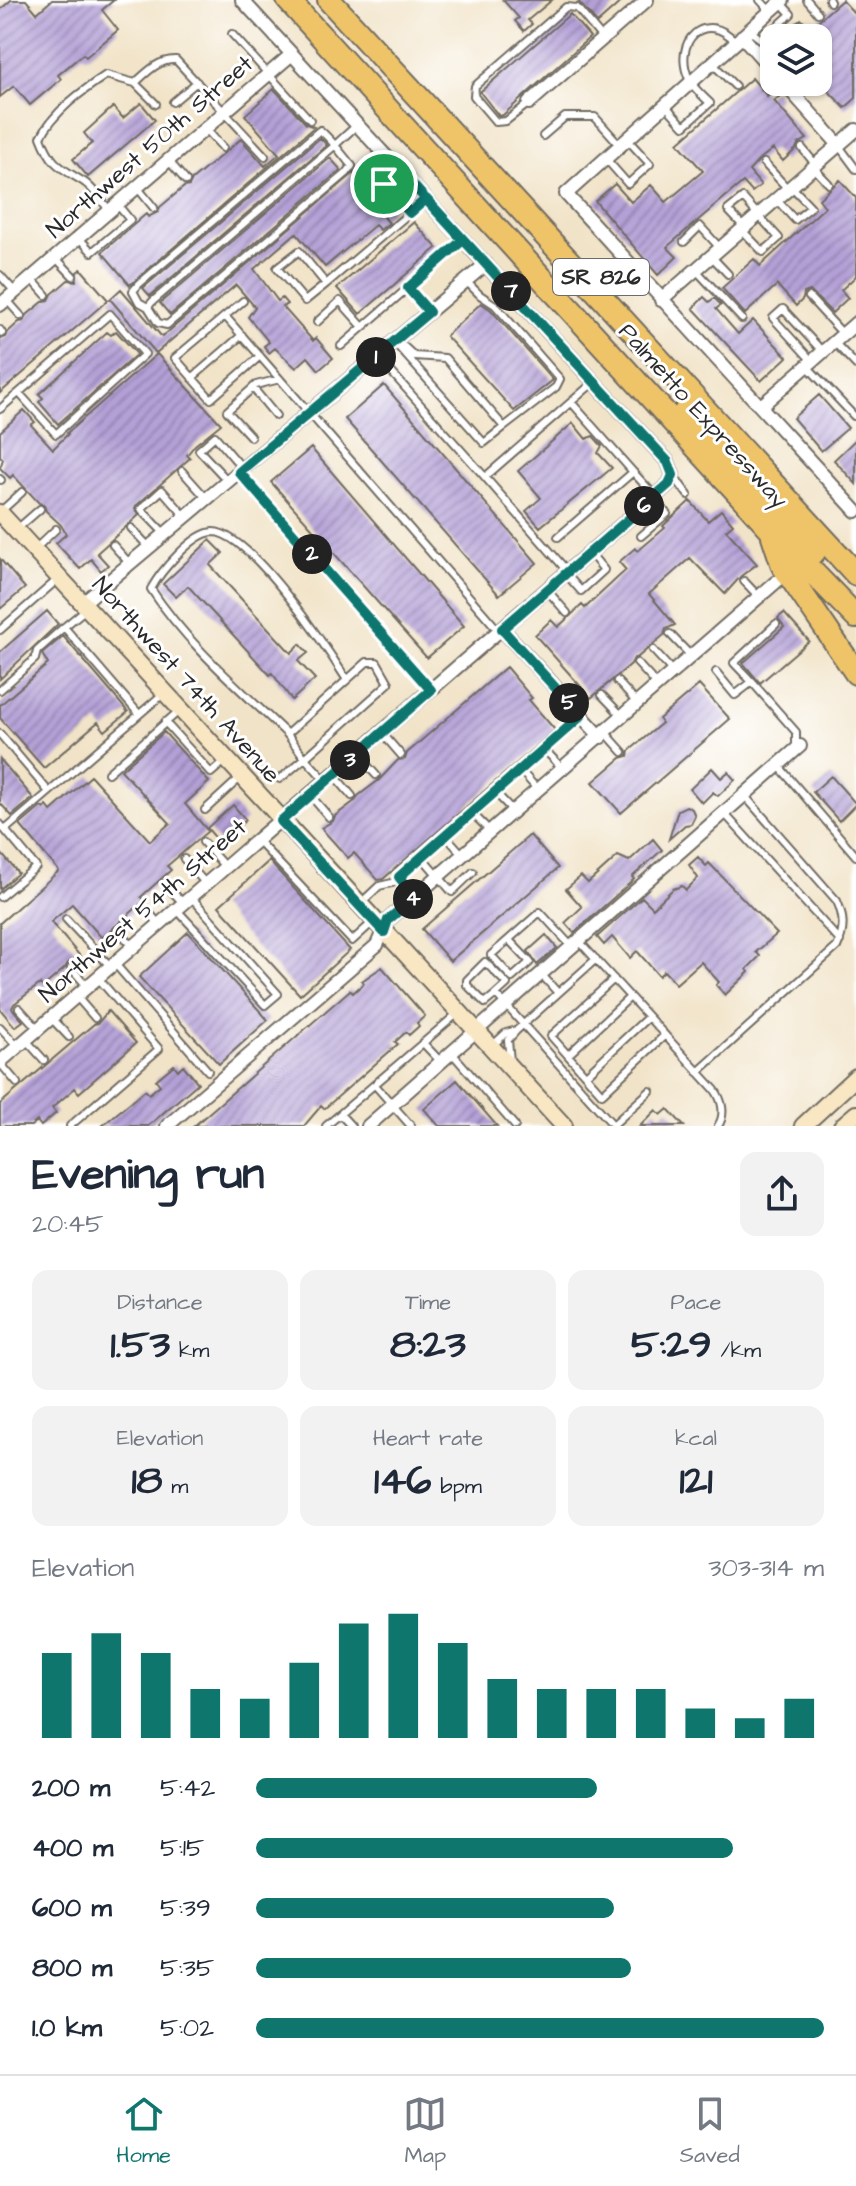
<!DOCTYPE html>
<meta charset="utf-8">
<style>
:root{--surface:#fff;--page:#f2f2f3;--text:#1f2937;--muted:#747a83;--line:#e0e1e3;--accent:#0f766e}
body{margin:0;font-family:"Architects Daughter",sans-serif;background:var(--page);color:var(--text);height:100vh;display:flex;flex-direction:column;font-size:30px;white-space:nowrap}
*{box-sizing:border-box;margin:0}
p{font-size:26px;color:var(--muted)}
.icon{flex:none;width:44px;height:44px;fill:none;stroke:currentColor;stroke-width:2;stroke-linecap:round;stroke-linejoin:round}
.map{position:relative;height:1126px;overflow:hidden}
.details{display:flex;flex-direction:column;background:var(--surface);flex:1}
.details>*{flex:none}
.controls{position:absolute;left:760px;top:24px;display:grid;gap:16px}
.controls a{display:grid;place-items:center;width:72px;height:72px;border-radius:16px;background:var(--surface);box-shadow:0 2px 6px #0004;font-size:40px}
.pin{position:absolute;display:grid;place-items:center;width:68px;height:68px;color:#fff;margin:-34px;border:4px solid #fff;border-radius:50%;box-shadow:0 2px 8px #0007}
.km{position:absolute;width:40px;height:40px;margin:-20px;border-radius:50%;background:#222;color:#fff;font-size:22px;line-height:40px;text-align:center}
.round{display:grid;place-items:center;flex:none;width:84px;height:84px;border-radius:16px;background:var(--page)}
.head{display:flex;align-items:center;justify-content:space-between;height:136px;padding:0 32px}
h1{font-size:44px;font-weight:800;line-height:60px}
.stats{display:grid;grid-template-columns:repeat(3,1fr);gap:12px;height:136px;padding:8px 32px}
.stats div{display:grid;align-content:center;border-radius:16px;background:var(--page);text-align:center}
.stats b{font-size:40px;font-weight:800}
.stats small{font-size:22px;font-weight:400}
.stats p{font-size:22px}
.chart{height:224px;padding:16px 32px}
.chart p{display:flex;justify-content:space-between}
.chart svg{width:100%;height:144px;margin-top:8px;stroke:var(--accent);stroke-width:6}
ul{padding:0 32px;list-style:none;font-size:26px}
li{display:grid;grid-template-columns:128px 96px 1fr;align-items:center;height:60px}
li i{height:20px;border-radius:10px;background:var(--accent)}
.tabs{display:flex;justify-content:space-around;align-items:center;height:112px;border-top:2px solid var(--line);background:var(--surface);font-size:22px;color:var(--muted)}
.tabs a{display:grid;justify-items:center;gap:4px}
.tabs .current{color:var(--accent)}
.map>svg:first-child{display:block}
.building{fill:url(#building-hatch)}
.lines{fill:none;stroke-linecap:round;stroke-linejoin:round}
.lane-casing{stroke:#706b62;stroke-width:10}
.street-casing{stroke:#706b62;stroke-width:16}
.secondary-casing{stroke:#706b62;stroke-width:20}
.highway-casing{stroke:#706b62;stroke-width:26}
.lane{stroke:#fff;stroke-width:6}
.street{stroke:#fff;stroke-width:12}
.secondary{stroke:#f9e7c3;stroke-width:16}
.highway{stroke:#efc469;stroke-width:22}
.route-casing{stroke:#fff;stroke-width:16}
.route{stroke:#0f766e;stroke-width:10}
.labels{text-anchor:middle;dominant-baseline:central;stroke-width:6;stroke-linejoin:round;paint-order:stroke}
.shield{fill:#fff;stroke:#6b6b6b;stroke-width:2}
.shield-label{font-size:22px;font-weight:bold;fill:#2b2b2b}
.street-label{font-size:24px;fill:#2b2b2b;stroke:#fff}
</style>
<div class="map">
<svg width="856" height="1126" viewBox="0 0 856 1126">
<defs>
<pattern id="building-hatch" width="6" height="6" patternUnits="userSpaceOnUse" patternTransform="scale(2)"><rect width="6" height="6" fill="#b4a0d7"/><path d="M-1 1l2-2M0 6l6-6M5 7l2-2" fill="none" stroke="#9383af"/></pattern>
</defs>
<rect width="100%" height="100%" fill="#fff"/>
<filter id="ink" filterUnits="userSpaceOnUse"><feTurbulence type="fractalNoise" baseFrequency=".0125" numOctaves="2"/><feDisplacementMap in="SourceGraphic" scale="16" xChannelSelector="R" yChannelSelector="G"/><feConvolveMatrix kernelMatrix="1 2 1 2 8 2 1 2 1" color-interpolation-filters="sRGB"/></filter>
<filter id="wash" filterUnits="userSpaceOnUse"><feTurbulence type="fractalNoise" baseFrequency=".006" numOctaves="4" result="noise"/><feDisplacementMap in="SourceGraphic" scale="32" xChannelSelector="R" yChannelSelector="G"/><feGaussianBlur stdDeviation="1.8" result="paint"/><feColorMatrix in="noise" values="0 0 0 0 0 0 0 0 0 0 0 0 0 0 0 0 0 1.4 0 .05"/><feComposite in="paint" operator="in"/></filter>
<g filter="url(#wash)">
<rect width="100%" height="100%" fill="#f1e3c7"/>
<g id="blocks">
<path class="building" d="M 11,0 L 26,0 L 37,13 L 52,0 L 114,0 L 102,10 L 118,30 L 86,57 L 83,54 L 58,75 L 61,79 L 30,105 L 14,86 L 0,97 L 0,10 Z
M 503,0 L 552,0 L 528,20 L 532,24 L 524,31 L 515,21 L 519,18 Z
M 577,0 L 623,0 L 597,23 Z
M 842,0 L 856,15 L 856,98 L 845,108 L 818,80 L 818,38 L 779,38 L 801,19 L 810,28 Z
M 570,14 L 590,37 L 503,115 L 499,116 L 480,92 Z
M 752,78 L 767,96 L 774,90 L 779,97 L 774,101 L 807,139 L 798,144 L 796,149 L 783,161 L 773,149 L 761,158 L 749,171 L 761,185 L 752,192 L 743,182 L 696,222 L 667,247 L 677,257 L 658,275 L 595,201 L 615,184 L 631,202 L 651,185 L 666,202 L 703,171 L 678,143 Z
M 274,89 L 306,124 L 314,127 L 130,285 L 102,252 L 146,214 L 148,217 L 158,212 L 160,207 L 184,187 L 189,186 L 192,180 L 241,139 L 265,166 L 279,154 L 245,115 Z
M 141,103 L 155,120 L 88,177 L 73,159 L 92,143 L 84,133 L 113,107 L 123,118 Z
M 320,138 L 327,145 L 150,296 L 143,288 Z
M 330,158 L 341,170 L 170,315 L 160,303 Z
M 377,168 L 382,174 L 370,184 L 392,210 L 384,217 L 389,223 L 380,230 L 375,225 L 325,267 L 296,233 L 254,269 L 278,301 L 282,298 L 287,304 L 283,307 L 313,341 L 316,338 L 333,358 L 319,370 L 308,357 L 296,368 L 275,348 L 269,353 L 264,346 L 269,342 L 248,317 L 255,307 L 236,285 L 156,353 L 110,299 L 121,289 L 162,337 L 354,173 L 360,180 Z
M 840,180 L 856,198 L 856,276 L 841,290 L 848,298 L 832,313 L 810,291 L 804,293 L 803,299 L 796,306 L 777,285 L 745,314 L 722,288 L 754,259 L 760,266 L 825,207 L 819,199 Z
M 414,222 L 437,248 L 360,314 L 337,288 Z
M 81,269 L 108,300 L 0,393 L 0,339 L 6,337 L 8,332 L 19,322 L 24,321 L 27,315 L 44,301 L 49,300 L 52,294 L 68,280 L 76,281 L 77,272 Z
M 704,297 L 709,302 L 714,298 L 721,305 L 716,309 L 738,334 L 753,320 L 787,357 L 761,381 L 693,308 Z
M 481,303 L 491,310 L 553,380 L 514,411 L 446,336 Z
M 116,331 L 137,354 L 58,424 L 39,402 L 43,398 L 39,394 L 107,332 L 111,335 Z
M 157,354 L 221,424 L 195,445 L 187,455 L 190,458 L 137,505 L 135,509 L 139,515 L 97,553 L 108,565 L 101,571 L 91,559 L 80,569 L 56,543 L 66,534 L 61,525 L 46,511 L 44,505 L 39,503 L 13,475 L 10,478 L 0,468 L 3,459 L 0,456 L 0,432 L 24,410 L 35,422 L 31,425 L 53,449 L 68,434 L 67,433 Z
M 384,385 L 537,563 L 499,595 L 345,419 Z
M 819,395 L 848,428 L 821,451 L 793,418 Z
M 573,423 L 586,439 L 593,436 L 602,446 L 598,453 L 612,468 L 540,527 L 526,511 L 541,498 L 518,471 Z
M 856,439 L 856,484 L 834,460 Z
M 311,448 L 464,626 L 427,658 L 271,482 Z
M 690,501 L 708,521 L 721,510 L 733,524 L 726,530 L 757,564 L 741,576 L 725,594 L 690,558 L 649,594 L 675,625 L 666,629 L 664,635 L 638,657 L 634,658 L 631,664 L 591,698 L 535,635 L 551,620 L 558,627 L 582,605 L 585,608 L 626,570 L 619,562 L 635,548 L 638,551 L 665,528 L 663,526 Z
M 210,540 L 223,553 L 210,565 L 291,653 L 300,644 L 308,653 L 298,661 L 315,679 L 292,700 L 272,673 L 270,675 L 188,586 L 176,597 L 163,584 Z
M 0,559 L 25,588 L 0,609 Z
M 47,611 L 58,624 L 0,679 L 0,652 Z
M 784,613 L 809,641 L 760,683 L 743,663 L 784,627 L 778,618 Z
M 63,636 L 128,712 L 105,731 L 98,722 L 44,768 L 0,718 L 0,705 L 48,664 L 42,654 Z
M 506,667 L 532,698 L 529,700 L 555,730 L 383,879 L 378,880 L 354,853 L 348,858 L 321,828 L 333,821 L 335,816 L 356,800 L 358,796 L 379,780 L 398,760 L 405,759 L 407,753 Z
M 699,685 L 730,719 L 621,813 L 593,782 L 621,758 L 628,756 L 629,751 L 662,723 L 659,719 Z
M 164,732 L 209,782 L 185,804 L 208,831 L 167,866 L 171,870 L 141,897 L 144,901 L 102,938 L 72,904 L 51,922 L 80,956 L 68,963 L 65,968 L 43,987 L 40,984 L 14,1004 L 12,1008 L 23,1021 L 15,1027 L 0,1009 L 0,923 L 59,871 L 20,825 L 41,807 L 44,809 L 47,806 L 51,811 L 91,776 L 150,841 L 170,823 L 121,770 Z
M 0,759 L 33,798 L 12,816 L 0,803 Z
M 712,768 L 721,778 L 728,772 L 735,780 L 718,796 L 713,792 L 702,803 L 690,789 Z
M 831,776 L 856,804 L 839,821 L 813,792 Z
M 233,805 L 246,820 L 220,843 L 207,828 Z
M 686,806 L 692,809 L 695,816 L 691,824 L 685,825 L 669,839 L 678,810 Z
M 530,835 L 558,868 L 450,961 L 422,929 Z
M 653,839 L 662,850 L 632,877 L 634,879 L 630,883 L 574,933 L 565,923 L 582,907 L 566,889 L 581,876 L 588,883 L 618,856 L 629,861 Z
M 0,852 L 18,873 L 0,889 Z
M 698,857 L 706,866 L 709,863 L 777,934 L 756,952 L 760,956 L 747,969 L 749,972 L 725,995 L 716,985 L 719,982 L 701,962 L 676,984 L 664,971 L 659,976 L 637,951 L 630,958 L 612,937 L 604,945 L 597,937 L 642,897 L 653,908 L 673,889 L 682,886 L 686,890 L 698,878 L 689,865 Z
M 269,861 L 350,950 L 300,995 L 219,906 Z
M 188,932 L 268,1020 L 219,1064 L 139,977 Z
M 546,935 L 557,948 L 537,965 L 528,951 Z
M 382,967 L 425,1016 L 417,1023 L 419,1026 L 409,1035 L 406,1032 L 395,1042 L 398,1044 L 324,1109 L 321,1106 L 304,1126 L 194,1126 L 350,990 L 353,993 L 364,983 L 362,981 Z
M 108,1011 L 136,1043 L 79,1093 L 75,1088 L 52,1108 L 56,1113 L 41,1126 L 37,1121 L 31,1126 L 0,1126 L 0,1104 L 94,1024 L 98,1023 Z
M 174,1065 L 178,1070 L 183,1065 L 198,1083 L 148,1126 L 102,1126 L 145,1090 L 149,1094 L 160,1085 L 156,1080 Z
M 457,1080 L 497,1126 L 439,1126 L 424,1109 Z
M 668,1109 L 684,1126 L 640,1126 L 656,1110 L 661,1115 Z"/>
</g>
</g>
<g filter="url(#ink)">
<use href="#blocks" fill-opacity="0" stroke="#706b62" stroke-width="2"/>
<g class="lines">
<g class="lane-casing">
<path id="lane" d="M 760,0 L 770,11
M 807,0 L 818,13
M 829,0 L 830,2
M 749,30 L 762,40 L 791,14 L 780,2
M 232,34 L 310,120
M 712,63 L 735,86
M 173,102 L 197,82
M 529,103 L 506,121 L 496,122 L 474,96 L 475,86 L 566,7 L 577,8 L 603,39
M 156,104 L 135,83 C 147,72 159,59 176,60 L 265,156
M 665,105 L 684,126 L 710,103 C 703,96 693,88 689,79 C 672,42 705,8 736,42
M 205,128 L 223,148
M 543,136 L 565,117 L 595,117 L 620,145
M 839,146 L 856,169
M 802,148 L 816,165
M 606,159 L 628,184 L 650,164 L 627,139
M 168,160 L 186,181
M 764,163 L 788,189
M 813,167 L 829,184
M 400,171 L 384,184 L 410,213
M 137,187 L 154,208
M 777,200 L 795,220 L 811,207 L 791,186
M 109,210 C 102,201 93,188 84,182 C 60,167 52,166 41,137 C 54,111 82,91 106,75 L 135,83
M 742,230 L 763,252 L 779,238 L 743,198 L 728,210 L 744,227
M 78,237 L 92,252 L 130,220 L 117,204
M 684,242 L 700,226 L 720,248
M 711,256 L 728,274
M 55,257 L 73,276
M 696,270 L 742,319
M 0,275 L 15,292
M 31,278 L 46,295
M 326,284 L 305,301 L 277,268 L 299,251 L 326,284 L 426,199
M 408,288 L 429,312
M 809,297 L 843,334
M 6,299 L 21,316
M 243,301 L 225,316 L 499,631
M 148,307 L 139,302 L 133,291 L 139,284 L 320,130 C 332,140 342,154 352,166 L 347,173 L 167,325 L 158,323 L 148,307 L 152,302 L 332,148 L 334,146 L 357,125
M 225,316 L 175,358 L 211,399 L 260,356
M 317,322 L 340,301 L 363,327
M 0,330 L 2,333
M 397,340 L 414,356 L 445,358 L 504,427 L 556,387 L 560,379 L 495,305 L 480,295 L 466,281
M 834,342 L 856,365
M 395,343 L 484,443 L 504,427
M 341,346 L 463,240
M 377,356 L 485,477
M 812,361 L 773,318 L 783,309 L 823,352
M 807,366 L 854,416
M 192,378 L 242,335
M 253,388 L 276,416
M 0,409 L 110,314 L 145,354 L 56,434 L 19,393
M 251,437 L 227,411 L 256,385 L 280,379
M 182,471 L 207,499
M 239,472 L 431,690
M 633,472 L 655,496
M 673,475 L 688,495
M 0,479 L 1,480
M 227,480 L 199,450 L 215,436 L 243,469
M 0,512 L 22,492
M 131,528 L 149,547
M 16,530 L 40,509
M 165,534 L 141,509 L 162,490 L 186,517
M 641,536 L 667,514 L 653,498
M 558,537 L 633,472 L 571,402
M 113,545 L 130,564
M 34,550 L 56,529
M 568,572 L 485,477 L 594,382
M 566,574 L 581,591 L 604,570 L 590,553
M 744,581 L 759,597
M 547,590 L 567,613
M 64,627 L 86,609
M 0,630 L 57,580
M 670,634 L 692,657
M 653,650 L 674,673
M 367,662 L 377,662 L 389,683 L 305,758 L 287,734 Z
M 637,663 L 658,686
M 716,672 L 735,695 L 752,682 L 796,732 L 796,749
M 617,681 L 638,704
M 752,682 L 734,663 L 776,624
M 0,690 L 35,659 L 37,651 L 64,627 L 139,714
M 602,695 L 623,717
M 165,722 L 211,773 L 226,760
M 382,733 L 401,755
M 606,733 L 623,752
M 0,734 L 49,792
M 287,734 C 240,689 187,644 151,589 C 160,572 193,533 213,532 C 250,532 328,650 347,680
M 357,754 L 376,775
M 778,765 L 856,856
M 563,769 L 544,749 L 581,716
M 520,770 L 539,791
M 108,773 L 180,710
M 334,775 L 352,796
M 280,779 L 305,758 L 326,781
M 495,792 L 512,810
M 310,795 L 329,817
M 205,810 L 241,777
M 472,813 L 489,830
M 724,813 L 840,941
M 0,824 L 5,830 L 164,693
M 258,841 L 352,941 L 374,921
M 203,842 L 226,868
M 463,855 L 446,836 L 544,749
M 422,857 L 452,892 L 473,872
M 184,859 L 207,885
M 399,877 L 415,896
M 165,884 L 184,904
M 0,897 L 36,867 L 5,830
M 362,902 L 379,886 L 392,883 L 446,836
M 145,908 L 160,925
M 177,910 L 265,1005 L 278,994 L 192,898
M 66,919 L 111,967
M 117,930 L 134,947
M 509,940 L 530,962 L 512,978 L 491,955 L 540,912 L 572,947
M 579,941 L 715,1090 C 722,1100 726,1114 718,1126
M 115,964 L 208,1071
M 71,968 L 88,987
M 542,975 L 558,993
M 614,979 L 551,1036 L 602,1094 L 665,1035
M 496,994 L 507,984 L 485,962 L 467,980 L 467,985 L 485,1003 L 496,994 L 613,1125 L 650,1091
M 76,996 L 95,1018
M 19,1008 L 38,1029
M 51,1018 L 69,1037
M 0,1027 L 18,1047
M 26,1040 L 44,1060
M 423,1043 L 440,1061
M 493,1045 L 506,1033 L 517,1030 L 596,959
M 452,1053 L 515,1126
M 568,1055 L 630,997
M 510,1061 L 508,1040 L 516,1031
M 0,1063 L 17,1083
M 698,1072 L 837,947 C 845,930 844,917 837,901 L 744,795
M 586,1075 L 648,1017
M 375,1085 L 411,1126
M 340,1114 L 351,1126
M 70,1126 L 159,1049 L 98,978
M 326,1126 L 458,1013"/>
</g>
<g class="street-casing">
<path id="street" d="M 783,0 L 566,194 L 856,511
M 742,36 L 774,72
M 783,82 L 839,145
M 529,103 L 647,0
M 661,300 L 856,130
M 0,305 L 292,54
M 761,406 L 856,323
M 83,603 L 486,264
M 502,629 L 601,737
M 0,1062 L 669,484 L 673,475 L 668,462 L 242,0
M 167,1126 L 377,945 L 388,920 L 776,582
M 368,1126 L 800,746"/>
</g>
<g class="secondary-casing">
<path id="secondary" d="M 0,513 L 564,1126
M 803,1126 L 856,1077
M 842,1126 L 856,1114"/>
</g>
<g class="highway-casing">
<path id="highway" d="M 288,0 L 770,528 L 856,617
M 329,0 L 856,574
M 685,412 L 814,552
M 773,536 L 783,566 L 856,673"/>
</g>
<use href="#lane" class="lane"/>
<use href="#street" class="street"/>
<use href="#secondary" class="secondary"/>
<use href="#highway" class="highway"/>
</g>
</g>
<g class="lines" filter="url(#ink)">
<g class="route-casing">
<path id="route" d="M 384,184 L 400,171 L 463,240 L 408,288 L 429,312 L 239,472 L 431,690 L 281,821 L 384,932 L 388,920 L 415,897 L 399,877 L 581,716 L 502,629 L 669,484 L 673,475 L 668,462 L 426,199 L 410,213 L 384,184"/>
</g>
<use href="#route" class="route"/>
</g>
<g class="labels">
<rect class="shield" x="553" y="259" width="96" height="36" rx="6"/>
<g class="shield-label">
<text x="601" y="277">SR 826</text>
</g>
<g class="street-label">
<text transform="translate(150 147) rotate(-41)">Northwest 50th Street</text>
<text transform="translate(703 416) rotate(48)">Palmetto Expressway</text>
<text transform="translate(186 680) rotate(48)">Northwest 74th Avenue</text>
<text transform="translate(143 911) rotate(-41)">Northwest 54th Street</text>
</g>
</g>
</svg>
<div class="controls">
<a><svg class="icon" aria-label="layers" viewBox="0 0 24 24"><path d="M12 4l9 5-9 5-9-5zM3 14l9 5 9-5"/></svg></a>
</div>
<div class="pin" style="left:384px;top:184px;background:#1e9e55"><svg class="icon" aria-label="arrive" viewBox="0 0 24 24"><path d="M6 21V4h12l-3 4 3 4H6"/></svg></div>
<b class="km" style="left:376px;top:357px">1</b>
<b class="km" style="left:312px;top:554px">2</b>
<b class="km" style="left:350px;top:760px">3</b>
<b class="km" style="left:413px;top:899px">4</b>
<b class="km" style="left:569px;top:703px">5</b>
<b class="km" style="left:644px;top:506px">6</b>
<b class="km" style="left:511px;top:291px">7</b>
</div>
<section class="details">
<div class="head"><div><h1>Evening run</h1><p>20:45</p></div><a class="round"><svg class="icon" aria-label="share" viewBox="0 0 24 24"><path d="M12 15V3M7 8l5-5 5 5M5 13v7h14v-7"/></svg></a></div>
<div class="stats">
<div><p>Distance</p><b>1.53<small> km</small></b></div>
<div><p>Time</p><b>8:23</b></div>
<div><p>Pace</p><b>5:29<small> /km</small></b></div>
</div>
<div class="stats">
<div><p>Elevation</p><b>18<small> m</small></b></div>
<div><p>Heart rate</p><b>146<small> bpm</small></b></div>
<div><p>kcal</p><b>121</b></div>
</div>
<div class="chart"><p><span>Elevation</span>303–314 m</p>
<svg viewBox="0 0 160 44" preserveAspectRatio="none"><path d="M5 44V18M15 44V12M25 44V18M35 44V29M45 44V32M55 44V21M65 44V9M75 44V6M85 44V15M95 44V26M105 44V29M115 44V29M125 44V29M135 44V35M145 44V38M155 44V32"/></svg>
</div>
<ul>
<li><b>200 m</b>5:42<i style="width:60%"></i></li>
<li><b>400 m</b>5:15<i style="width:84%"></i></li>
<li><b>600 m</b>5:39<i style="width:63%"></i></li>
<li><b>800 m</b>5:35<i style="width:66%"></i></li>
<li><b>1.0 km</b>5:02<i style="width:100%"></i></li>
</ul>
</section>
<nav class="tabs">
<a class="current"><svg class="icon" aria-label="home" viewBox="0 0 24 24"><path d="M3 11l9-7 9 7M6 9v11h12V9"/></svg>Home</a>
<a><svg class="icon" aria-label="map" viewBox="0 0 24 24"><path d="M3 6l6-2 6 2 6-2v14l-6 2-6-2-6 2zM9 4v14M15 6v14"/></svg>Map</a>
<a><svg class="icon" aria-label="saved" viewBox="0 0 24 24"><path d="M7 4h10v16l-5-4-5 4z"/></svg>Saved</a>
</nav>
